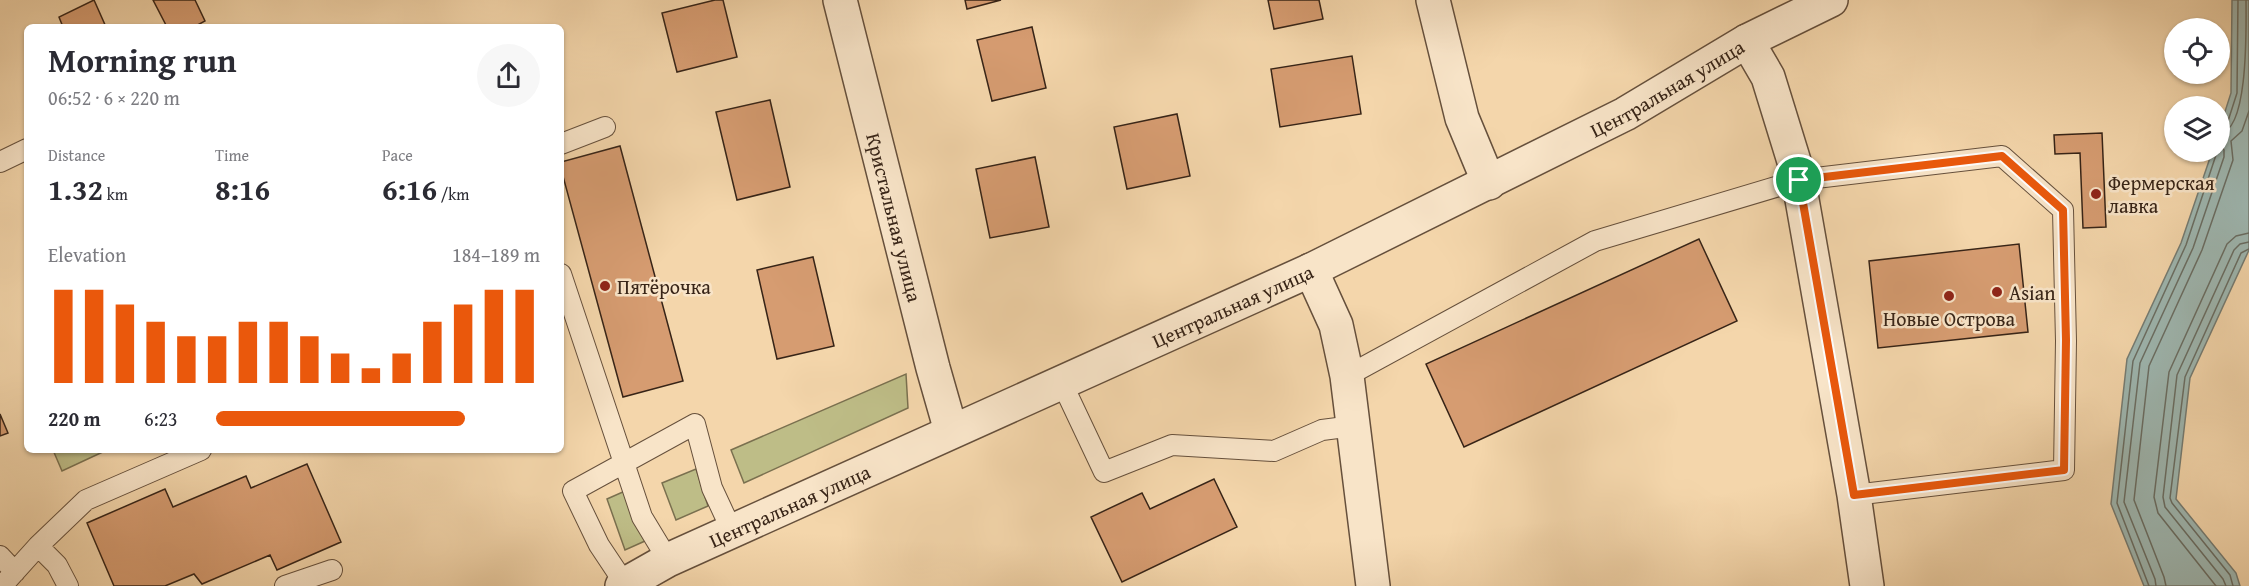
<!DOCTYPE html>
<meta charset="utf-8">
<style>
:root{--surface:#fff;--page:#f7f7f7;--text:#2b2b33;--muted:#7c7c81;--accent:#ea580c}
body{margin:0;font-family:"Gentium Book Plus",serif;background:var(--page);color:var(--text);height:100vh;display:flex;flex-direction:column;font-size:22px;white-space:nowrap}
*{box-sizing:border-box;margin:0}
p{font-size:20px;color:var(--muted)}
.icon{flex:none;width:33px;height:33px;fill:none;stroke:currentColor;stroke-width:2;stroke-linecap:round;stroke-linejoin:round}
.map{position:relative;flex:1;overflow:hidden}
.details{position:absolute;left:24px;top:24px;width:540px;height:429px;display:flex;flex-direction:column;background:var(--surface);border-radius:9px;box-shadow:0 2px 4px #0004}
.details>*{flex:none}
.controls{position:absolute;left:2164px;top:18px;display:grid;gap:12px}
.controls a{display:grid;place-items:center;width:66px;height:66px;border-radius:50%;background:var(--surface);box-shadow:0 2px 4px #0004;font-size:30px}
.pin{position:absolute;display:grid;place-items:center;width:51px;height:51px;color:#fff;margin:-26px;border:3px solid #fff;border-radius:50%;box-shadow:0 2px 6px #0007}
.round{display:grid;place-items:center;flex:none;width:63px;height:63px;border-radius:32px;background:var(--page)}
.summary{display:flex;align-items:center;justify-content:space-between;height:102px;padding:0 24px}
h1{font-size:33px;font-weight:800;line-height:45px}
.figures{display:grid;grid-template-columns:repeat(3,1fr);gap:9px;height:102px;padding:6px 24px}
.figures div{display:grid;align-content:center}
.figures b{font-size:30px;font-weight:800}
.figures small{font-size:16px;font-weight:400}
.figures p{font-size:16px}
.chart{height:168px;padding:12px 24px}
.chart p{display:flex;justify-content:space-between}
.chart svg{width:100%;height:108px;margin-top:6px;stroke:var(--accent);stroke-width:6}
ul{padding:0 24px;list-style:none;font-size:20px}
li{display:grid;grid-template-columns:96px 72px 1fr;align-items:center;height:45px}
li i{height:15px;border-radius:8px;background:var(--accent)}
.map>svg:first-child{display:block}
.green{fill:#bebd87;stroke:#7a704f;stroke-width:1.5}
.water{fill:#9eb7b1;stroke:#757c73;stroke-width:1.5}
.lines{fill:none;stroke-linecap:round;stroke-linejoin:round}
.shore{stroke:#6a6e64;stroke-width:1.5}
.building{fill:#d69c71;stroke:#372417;stroke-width:1.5}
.service-casing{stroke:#66503c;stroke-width:22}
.minor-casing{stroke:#66503c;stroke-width:36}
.service{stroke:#f8e4c8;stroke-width:20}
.minor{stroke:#f8e4c8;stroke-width:33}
.route-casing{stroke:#fff;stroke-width:12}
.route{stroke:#ea580c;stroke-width:8}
.poi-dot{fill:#8f2418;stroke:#f8e4c8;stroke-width:2}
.labels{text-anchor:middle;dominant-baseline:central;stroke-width:5;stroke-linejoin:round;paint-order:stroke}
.street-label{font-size:20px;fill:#372417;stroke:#f8e4c8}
.poi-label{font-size:20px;fill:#372417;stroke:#f8e4c8;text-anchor:start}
</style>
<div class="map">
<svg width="2249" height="586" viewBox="0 0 2249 586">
<rect width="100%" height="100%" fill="#f4d6ab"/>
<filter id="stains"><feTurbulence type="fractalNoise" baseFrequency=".00333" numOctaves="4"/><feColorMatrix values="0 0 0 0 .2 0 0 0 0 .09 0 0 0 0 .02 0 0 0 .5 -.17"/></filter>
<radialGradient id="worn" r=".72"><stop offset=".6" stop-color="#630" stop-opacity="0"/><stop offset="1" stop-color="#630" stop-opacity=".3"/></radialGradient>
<path class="green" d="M 906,374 L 908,408 L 744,483 L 731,450 Z
M 53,450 L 107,450 L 62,471 Z
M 696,469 L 708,506 L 676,520 L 662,483 Z
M 625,491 L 645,541 L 625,550 L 607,499 Z"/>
<path class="water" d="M 2232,0 L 2249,0 L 2249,250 L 2190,378 L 2176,499 L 2236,573 L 2240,586 L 2144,586 L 2111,504 L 2127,359 L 2181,243 L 2212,152 L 2220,152 L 2220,127 L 2231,93 Z"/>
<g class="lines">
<path class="shore" d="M 2220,125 L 2228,121 L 2237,93 L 2238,0
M 2220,133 C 2249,131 2246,25 2246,0
M 2149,586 L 2117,503 L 2133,361 L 2186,245 L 2217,152
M 2156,586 L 2155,579 L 2124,502 L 2140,363 L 2193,248 L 2224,157 L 2224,150 L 2220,142
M 2166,586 L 2164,577 L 2134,500 L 2149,366 L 2202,250 L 2233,160 L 2231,141 L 2242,131 L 2249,111
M 2216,586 L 2158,513 L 2154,497 L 2169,372 L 2227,244 L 2236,236 L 2249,233
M 2226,586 L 2223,579 L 2165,507 L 2163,497 L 2177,375 L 2234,250 L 2240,244 L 2249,242
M 2233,586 L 2230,575 L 2172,503 L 2170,498 L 2185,377 L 2241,253 L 2249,249"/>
</g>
<path class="building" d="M 94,0 L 106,27 L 63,27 L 59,17 Z
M 153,0 L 195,0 L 205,21 L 194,27 L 167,27 Z
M 715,0 L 723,0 L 737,57 L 677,72 L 662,13 Z
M 965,0 L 1001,0 L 967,9 Z
M 1268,0 L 1319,0 L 1323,19 L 1274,29 Z
M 1032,27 L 1046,88 L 992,101 L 977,40 Z
M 1352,56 L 1361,114 L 1280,127 L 1271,69 Z
M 770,100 L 790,187 L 737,200 L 716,112 Z
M 1177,114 L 1190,176 L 1127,189 L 1114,127 Z
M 2102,133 L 2106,227 L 2083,228 L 2080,153 L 2055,154 L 2054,135 Z
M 620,146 L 683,381 L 623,397 L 561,169 L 561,162 Z
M 1035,157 L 1049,227 L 990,238 L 976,169 Z
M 1699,239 L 1737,321 L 1464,447 L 1426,364 Z
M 2019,244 L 2028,332 L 1878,348 L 1869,261 Z
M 813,257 L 834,346 L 777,359 L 757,270 Z
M 0,414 L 8,433 L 0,436 Z
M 307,464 L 341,542 L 277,570 L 270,555 L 202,584 L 194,574 L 165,586 L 114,586 L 87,523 L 165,489 L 173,507 L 246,476 L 251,488 Z
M 1214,479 L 1237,527 L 1122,582 L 1091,517 L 1142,493 L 1150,509 Z"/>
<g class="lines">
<g class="service-casing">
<path id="service" d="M 561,144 L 605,127
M 0,162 L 27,149
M 561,274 L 642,517 L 668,560
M 1347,376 L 1595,241 L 1799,180 L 2002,156 L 2063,210 L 2066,341 L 2064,470 L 1854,495
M 1061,381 L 1104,472 L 1172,445 L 1274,451 L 1322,430 L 1353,426
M 38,546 L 57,565 L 68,586
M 0,556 L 15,572
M 625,584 L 599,545 L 573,491 L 695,424 L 712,488 L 732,531
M 2,586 L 38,546 L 86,500 L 201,450
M 285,586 L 332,570"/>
</g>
<g class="minor-casing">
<g id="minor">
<path id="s1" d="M 840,0 L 933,368 L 951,431"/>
<path d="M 1433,0 L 1462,118 L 1489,183"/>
<path d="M 1747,41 L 1768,77 L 1797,171 L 1854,495 L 1867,586"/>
<path d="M 1311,270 L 1336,325 L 1347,376 L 1373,586"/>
<path id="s2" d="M 622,586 L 668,560 L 1311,270 L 1625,114 L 1747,41 L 1831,0"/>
</g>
</g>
<use href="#service" class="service"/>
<use href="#minor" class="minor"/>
</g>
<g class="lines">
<g class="route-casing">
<path id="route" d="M 2002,156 L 2063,210 L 2066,340 L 2064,470 L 1854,495 L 1799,180 Z"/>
</g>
<use href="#route" class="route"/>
</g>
<g class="poi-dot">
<circle cx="2096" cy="194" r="6"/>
<circle cx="605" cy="286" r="6"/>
<circle cx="1997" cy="292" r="6"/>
<circle cx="1949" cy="296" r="6"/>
</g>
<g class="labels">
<g class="street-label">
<text stroke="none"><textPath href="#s2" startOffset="1158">Центральная улица</textPath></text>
<text stroke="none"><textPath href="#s1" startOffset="224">Кристальная улица</textPath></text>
<text stroke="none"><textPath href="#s2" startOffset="672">Центральная улица</textPath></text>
<text stroke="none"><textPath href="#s2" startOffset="186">Центральная улица</textPath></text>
</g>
<g class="poi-label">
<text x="2108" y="182">Фермерская<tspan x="2108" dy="23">лавка</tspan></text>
<text x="617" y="286">Пятёрочка</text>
<text x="2009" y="292">Asian</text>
<text x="1949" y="318" text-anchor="middle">Новые Острова</text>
</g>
</g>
<rect width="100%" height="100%" filter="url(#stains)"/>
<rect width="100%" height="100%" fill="url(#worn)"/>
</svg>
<div class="controls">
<a><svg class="icon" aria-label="locate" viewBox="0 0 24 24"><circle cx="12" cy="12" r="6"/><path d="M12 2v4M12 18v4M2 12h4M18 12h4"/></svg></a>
<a><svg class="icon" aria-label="layers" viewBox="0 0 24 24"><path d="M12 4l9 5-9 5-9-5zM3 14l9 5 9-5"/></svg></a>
</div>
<div class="pin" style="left:1799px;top:180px;background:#1e9e55"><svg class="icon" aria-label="arrive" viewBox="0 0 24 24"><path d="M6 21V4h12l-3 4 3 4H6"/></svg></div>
<section class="details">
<div class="summary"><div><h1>Morning run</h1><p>06:52 · 6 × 220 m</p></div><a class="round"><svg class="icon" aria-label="share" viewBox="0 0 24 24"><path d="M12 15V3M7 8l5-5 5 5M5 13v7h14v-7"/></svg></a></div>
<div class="figures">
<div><p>Distance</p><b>1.32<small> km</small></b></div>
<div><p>Time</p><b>8:16</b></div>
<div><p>Pace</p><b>6:16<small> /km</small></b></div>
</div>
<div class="chart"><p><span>Elevation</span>184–189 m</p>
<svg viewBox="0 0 160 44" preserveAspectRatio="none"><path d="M5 44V6M15 44V6M25 44V12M35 44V19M45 44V25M55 44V25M65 44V19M75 44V19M85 44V25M95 44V32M105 44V38M115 44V32M125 44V19M135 44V12M145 44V6M155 44V6"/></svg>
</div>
<ul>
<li><b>220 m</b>6:23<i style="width:77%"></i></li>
</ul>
</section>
</div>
